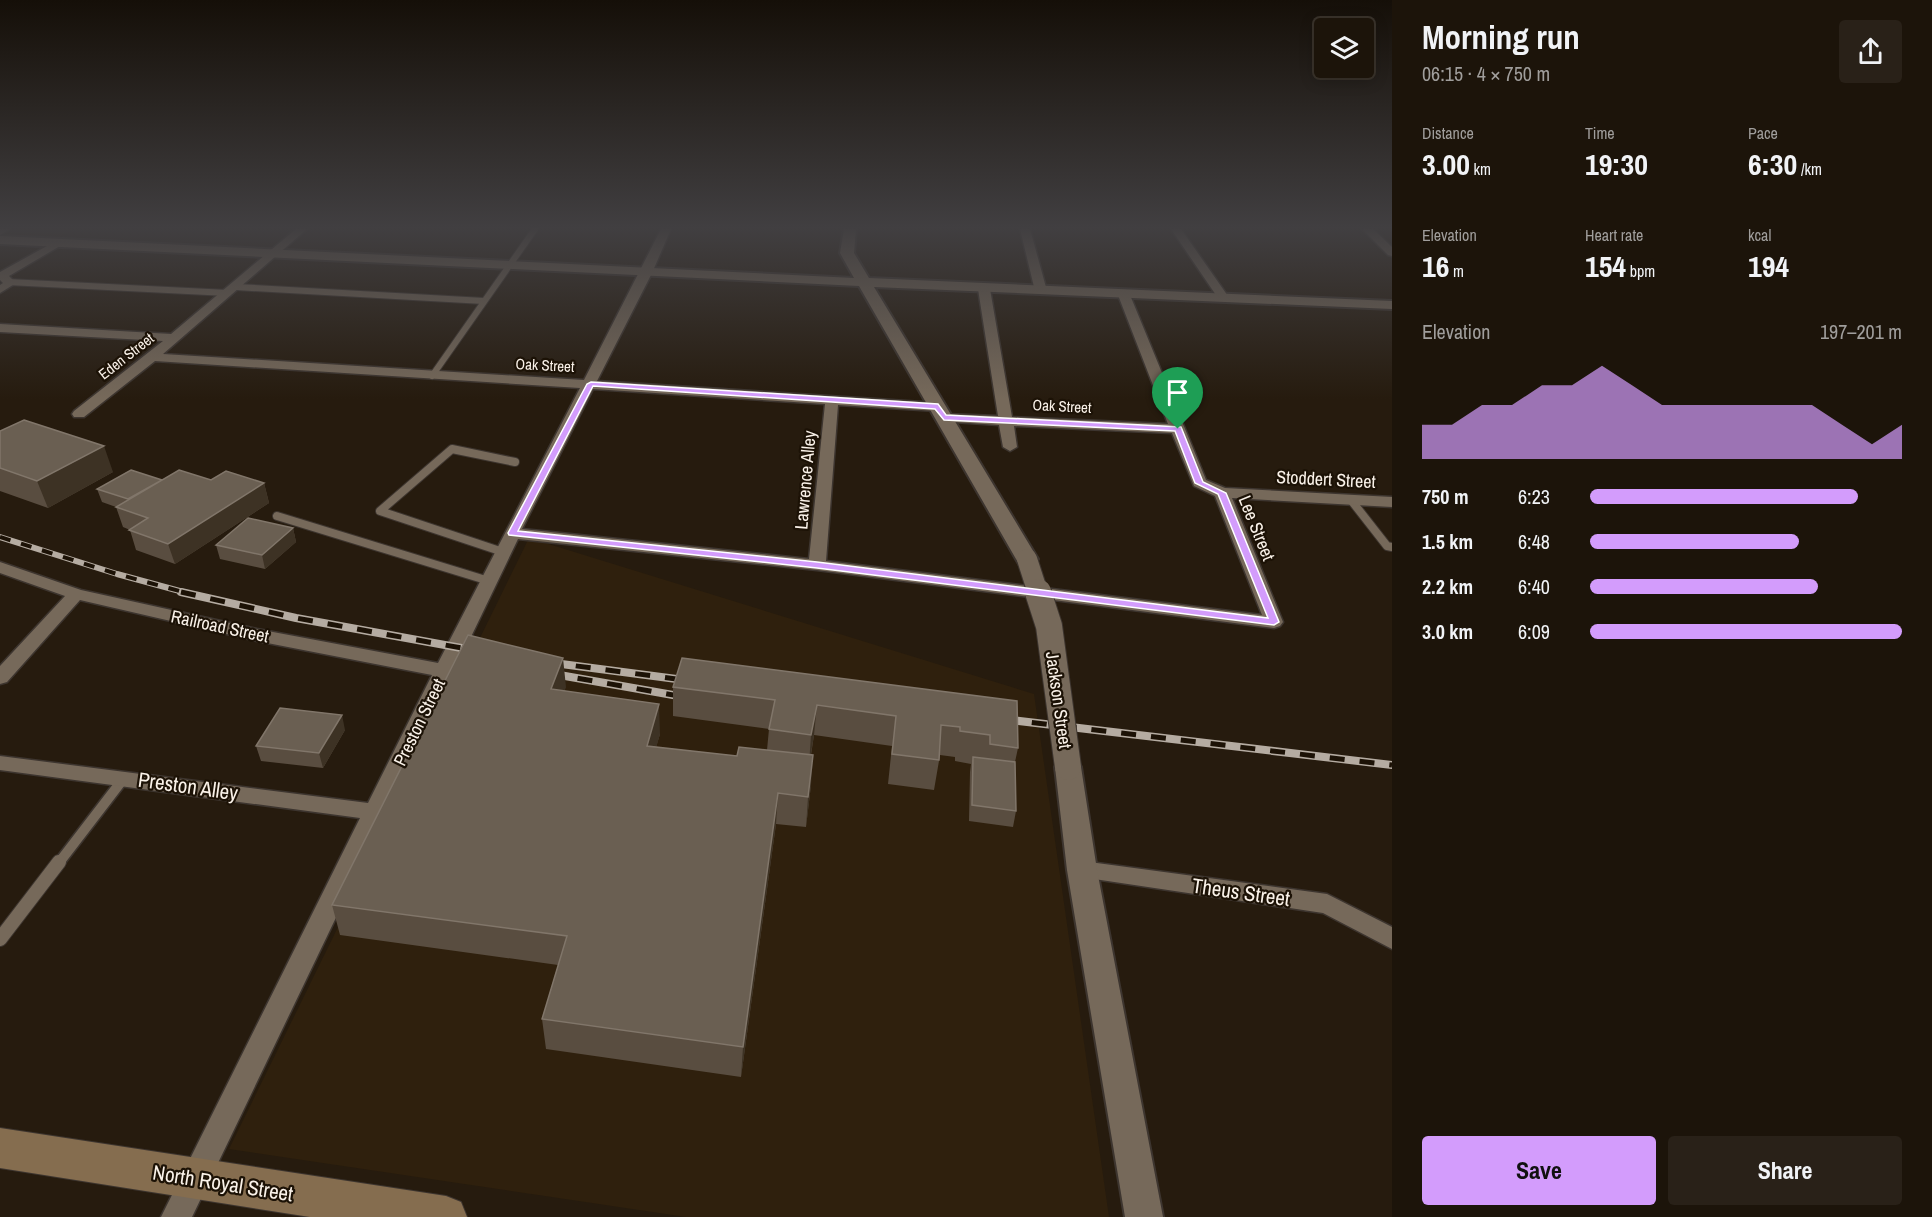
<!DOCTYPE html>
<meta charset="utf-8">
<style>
:root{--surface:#1c140a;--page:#292118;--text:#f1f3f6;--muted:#a09e9c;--line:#3a332b;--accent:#d39cfc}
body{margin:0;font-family:"Archivo Narrow",sans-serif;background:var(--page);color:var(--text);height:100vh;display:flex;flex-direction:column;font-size:22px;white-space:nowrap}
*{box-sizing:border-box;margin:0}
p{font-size:20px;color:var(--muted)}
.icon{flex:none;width:33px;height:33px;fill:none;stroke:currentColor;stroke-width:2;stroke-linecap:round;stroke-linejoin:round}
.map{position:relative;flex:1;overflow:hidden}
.sheet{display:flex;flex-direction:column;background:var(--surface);width:540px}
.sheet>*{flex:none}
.buttons{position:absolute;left:1314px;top:18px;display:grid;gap:12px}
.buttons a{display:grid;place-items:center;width:60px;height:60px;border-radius:6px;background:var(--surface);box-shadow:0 3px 15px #0003,0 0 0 2px var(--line);font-size:30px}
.pin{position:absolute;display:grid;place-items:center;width:51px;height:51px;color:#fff;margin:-62px -26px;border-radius:50% 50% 50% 0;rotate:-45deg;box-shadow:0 0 6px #0007}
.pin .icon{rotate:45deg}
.round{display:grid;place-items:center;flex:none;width:63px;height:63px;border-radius:6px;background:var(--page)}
.overview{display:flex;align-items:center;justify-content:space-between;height:102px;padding:0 30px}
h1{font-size:33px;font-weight:700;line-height:45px}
.metrics{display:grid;grid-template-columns:repeat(3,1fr);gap:9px;height:102px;padding:6px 30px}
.metrics div{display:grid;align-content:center}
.metrics b{font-size:30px;font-weight:700}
.metrics small{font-size:16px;font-weight:400}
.metrics p{font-size:16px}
.chart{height:168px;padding:12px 30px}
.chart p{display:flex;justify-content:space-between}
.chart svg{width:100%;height:108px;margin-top:6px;fill:var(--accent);opacity:.7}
.cta{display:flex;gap:12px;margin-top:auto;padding:12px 30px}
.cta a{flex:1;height:69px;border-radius:6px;background:var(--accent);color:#111;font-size:24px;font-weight:700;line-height:69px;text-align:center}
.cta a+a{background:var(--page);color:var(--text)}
ul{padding:0 30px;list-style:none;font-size:20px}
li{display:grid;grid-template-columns:96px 72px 1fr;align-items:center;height:45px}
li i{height:15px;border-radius:8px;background:var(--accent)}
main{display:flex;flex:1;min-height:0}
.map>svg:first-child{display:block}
.built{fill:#2f200d}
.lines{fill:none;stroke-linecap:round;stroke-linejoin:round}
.service-far3-casing{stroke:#3d352f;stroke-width:8}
.service-far2-casing{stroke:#3d352f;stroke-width:10}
.service-far1-casing{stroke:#3d352f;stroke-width:13}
.service-casing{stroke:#3d352f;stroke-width:16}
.minor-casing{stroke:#3d352f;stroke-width:3}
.tertiary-casing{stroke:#3d352f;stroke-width:4}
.secondary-casing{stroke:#3d352f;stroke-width:2}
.service-far3{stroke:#76695a;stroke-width:6}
.service-far2{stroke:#76695a;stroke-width:8}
.service-far1{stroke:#76695a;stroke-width:10}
.service{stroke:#76695a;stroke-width:14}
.minor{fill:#76695a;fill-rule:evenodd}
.tertiary{fill:#76695a;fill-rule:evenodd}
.secondary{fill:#856d4f;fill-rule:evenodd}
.rail-far1-casing{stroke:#b5aca2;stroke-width:6}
.rail-casing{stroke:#b5aca2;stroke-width:8}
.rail-far1{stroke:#1c1206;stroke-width:4;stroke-dasharray:11;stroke-linecap:butt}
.rail{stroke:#1c1206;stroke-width:5;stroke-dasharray:15;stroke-linecap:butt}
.tertiary-bridge-far1-casing{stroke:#3d352f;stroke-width:22;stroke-linecap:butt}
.tertiary-bridge-casing{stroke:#3d352f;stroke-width:28;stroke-linecap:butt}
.tertiary-bridge-far1{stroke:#76695a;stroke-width:20}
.tertiary-bridge{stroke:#76695a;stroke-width:26}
.wall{fill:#594d40}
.shaded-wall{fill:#3d3224}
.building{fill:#6a5f52;stroke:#81766a;stroke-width:1.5}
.route{fill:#d39cfc;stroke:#fff;stroke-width:1.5;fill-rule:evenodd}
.labels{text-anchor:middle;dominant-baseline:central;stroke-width:4.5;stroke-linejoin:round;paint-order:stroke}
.far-street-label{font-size:15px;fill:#faf2e9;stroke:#1c1206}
.street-label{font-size:18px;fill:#faf2e9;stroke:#1c1206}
.near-street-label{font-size:21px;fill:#faf2e9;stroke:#1c1206}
</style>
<main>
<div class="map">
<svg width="1392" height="1217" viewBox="0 0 1392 1217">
<rect width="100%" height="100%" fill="#261b0e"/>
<path class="built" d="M 7,229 L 73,229 L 51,242 L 0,240 L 0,233 Z
M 529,538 L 1034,694 L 1109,1217 L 686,1217 L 229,1149 Z"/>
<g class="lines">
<g class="service-far3-casing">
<path id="service-far3" d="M 8,282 L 228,293
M 236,287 L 484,301
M 432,376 L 535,229"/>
</g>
<g class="service-far2-casing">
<path id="service-far2" d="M 1351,500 L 1387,546 L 1392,547
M 277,516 L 489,581
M 503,552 L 380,511 L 452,449 L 515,462"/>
</g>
<g class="service-far1-casing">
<path id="service-far1" d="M 58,864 L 124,778"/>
</g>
<g class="service-casing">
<path id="service" d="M 0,939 L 59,862"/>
</g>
<g class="minor-casing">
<path id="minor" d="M 0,229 L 10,229 L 0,235 Z
M 296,229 L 307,229 L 163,354 L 584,380 L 661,229 L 671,229 L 652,273 L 597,381 L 938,403 L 945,407 L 938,411 L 838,405 L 826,561 L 1262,615 L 1215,496 L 1194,486 L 1172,433 L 1014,426 L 1017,447 L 1010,451 L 1003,447 L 999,425 L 939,421 L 937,418 L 939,415 L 944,414 L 998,416 L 978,289 L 984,286 L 990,289 L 1012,417 L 1168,424 L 1118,295 L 1124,292 L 1130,295 L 1206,480 L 1225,488 L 1392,497 L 1392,507 L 1232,498 L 1283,622 L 1280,626 L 1274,628 L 817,570 L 518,539 L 192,1217 L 161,1217 L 360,818 L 0,770 L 0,756 L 368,803 L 432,675 L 257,641 L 80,600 L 7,682 L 0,684 L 0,666 L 65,596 L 0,573 L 0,562 L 81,590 L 257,629 L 438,663 L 580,388 L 155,361 L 84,417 L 74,417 L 72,414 L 74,411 L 163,341 L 0,332 L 0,324 L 171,334 ZM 593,389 L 825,404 L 809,559 L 522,529 Z
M 1020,229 L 1030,229 L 1047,291 L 1045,293 L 1041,294 L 1035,291 Z
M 1171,229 L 1181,229 L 1230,299 L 1228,301 L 1220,301 Z
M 1362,229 L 1373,229 L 1392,247 L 1392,256 L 1388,255 Z
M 56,241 L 60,242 L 60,246 L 9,276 L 16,283 L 0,293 L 0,285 L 3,283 L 0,280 L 0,272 Z
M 1082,861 L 1327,894 L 1392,927 L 1392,949 L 1323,913 L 1074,876 L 1070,870 L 1074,864 Z"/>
</g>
<g class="tertiary-casing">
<path id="tertiary" d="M 844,229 L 856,229 L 854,253 L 869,278 L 1392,301 L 1392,309 L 874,287 L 1038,559 L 1035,564 L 1027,565 L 1019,564 L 1016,559 L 859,286 L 0,244 L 0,236 L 854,278 L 840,253 Z
M 1068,758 L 1077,760 L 1081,767 L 1097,870 L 1163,1217 L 1125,1217 L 1067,870 L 1055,767 L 1059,760 Z"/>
</g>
<g class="secondary-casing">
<path id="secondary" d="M 0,1128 L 446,1196 L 461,1202 L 467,1217 L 310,1217 L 0,1168 Z"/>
</g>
<use href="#service-far3" class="service-far3"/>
<use href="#service-far2" class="service-far2"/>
<use href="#service-far1" class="service-far1"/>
<use href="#service" class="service"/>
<use href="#minor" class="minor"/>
<use href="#tertiary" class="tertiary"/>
<use href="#secondary" class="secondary"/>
<g class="rail-far1-casing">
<path id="rail-far1" d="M 0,537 L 117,574 L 187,593"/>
</g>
<g class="rail-casing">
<path id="rail" d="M 181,592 L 296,618 L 478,651
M 546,662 L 692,681
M 548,673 L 690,698
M 1002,719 L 1392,765"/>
</g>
<use href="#rail-far1" class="rail-far1"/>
<use href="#rail" class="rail"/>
<g class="tertiary-bridge-far1-casing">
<path id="tertiary-bridge-far1" d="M 1027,559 L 1038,593"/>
</g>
<g class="tertiary-bridge-casing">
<path id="tertiary-bridge" d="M 1038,592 L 1049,626 L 1068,767"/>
</g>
<use href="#tertiary-bridge-far1" class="tertiary-bridge-far1"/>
<use href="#tertiary-bridge" class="tertiary-bridge"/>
</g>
<path class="wall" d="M 0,431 L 113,472 L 48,508 L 0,491 Z
M 162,480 L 211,480 L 264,483 L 269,503 L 175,564 L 136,550 L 130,530 L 123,527 L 116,507 L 102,502 L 97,489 Z
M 293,528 L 296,542 L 265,569 L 220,559 L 216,545 Z
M 566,687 L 564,690 L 660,734 L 656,747 L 737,756 L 767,750 L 769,729 L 673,716 L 673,687 L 1017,701 L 1018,748 L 1015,762 L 1016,811 L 1013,827 L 969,821 L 970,772 L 971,764 L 955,761 L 955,757 L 940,755 L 934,790 L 888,784 L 892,746 L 814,735 L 811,755 L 811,785 L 806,827 L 776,824 L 741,1077 L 546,1049 L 542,1019 L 558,965 L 340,935 L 332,905 Z
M 345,730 L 323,768 L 261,761 L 256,746 Z"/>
<path class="shaded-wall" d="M 104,446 L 113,472 L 48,508 L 37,481 Z
M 264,483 L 269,503 L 175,564 L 168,544 Z
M 293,528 L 296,542 L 265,569 L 262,555 Z
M 563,658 L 566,687 L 554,718 L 551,689 Z
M 659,704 L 660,734 L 648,776 L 647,746 Z
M 817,705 L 814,735 L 809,765 L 811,735 Z
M 342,715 L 345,730 L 323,768 L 319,753 Z
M 813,755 L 811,785 L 806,827 L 808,797 Z
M 778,793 L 776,824 L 741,1077 L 743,1047 Z"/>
<path class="building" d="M 24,420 L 104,446 L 37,481 L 0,468 L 0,431 Z
M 131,470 L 162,480 L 128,499 L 97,489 Z
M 179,470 L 211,480 L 226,471 L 264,483 L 168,544 L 129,530 L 148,518 L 116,507 Z
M 248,518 L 293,528 L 262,555 L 216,545 Z
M 468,635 L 563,658 L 551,689 L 659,704 L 647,746 L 737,756 L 739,747 L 813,755 L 808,797 L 778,793 L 743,1047 L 542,1019 L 567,936 L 332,905 Z
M 682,658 L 1017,701 L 1018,748 L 990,744 L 990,735 L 960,731 L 960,727 L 941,725 L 939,760 L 892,754 L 896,716 L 817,705 L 811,735 L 769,729 L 775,700 L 673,687 Z
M 280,708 L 342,715 L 319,753 L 256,746 Z
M 973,757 L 1015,762 L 1016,811 L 972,805 Z"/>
<linearGradient id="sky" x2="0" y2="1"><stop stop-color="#150f08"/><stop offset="0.57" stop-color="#413f41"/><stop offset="1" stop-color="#413f41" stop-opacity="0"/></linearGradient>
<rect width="1392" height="399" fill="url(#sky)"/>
<path class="route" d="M 591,382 L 938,404 L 946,415 L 1181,427 L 1203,482 L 1226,493 L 1279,622 L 1274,625 L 817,568 L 509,535 L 508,533 L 587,384 ZM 593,386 L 935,409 L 944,420 L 1175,431 L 1195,483 L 1218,494 L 1268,618 L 817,562 L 518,531 Z"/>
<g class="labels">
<g class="far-street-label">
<text transform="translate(126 356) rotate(-38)">Eden Street</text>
<text transform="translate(545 365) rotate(3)">Oak Street</text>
<text transform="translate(1062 406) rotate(3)">Oak Street</text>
</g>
<g class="street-label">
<text transform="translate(1326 479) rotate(3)">Stoddert Street</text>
<text transform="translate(805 480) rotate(-85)">Lawrence Alley</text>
<text transform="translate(1257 528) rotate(68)">Lee Street</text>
<text transform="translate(220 626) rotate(12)">Railroad Street</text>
<text transform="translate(1059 700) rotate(82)">Jackson Street</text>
<text transform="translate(419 722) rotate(-64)">Preston Street</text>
</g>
<g class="near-street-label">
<text transform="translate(188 786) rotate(8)">Preston Alley</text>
<text transform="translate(1241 892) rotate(8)">Theus Street</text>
<text transform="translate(223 1183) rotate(9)">North Royal Street</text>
</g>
</g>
</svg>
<div class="buttons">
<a><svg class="icon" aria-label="layers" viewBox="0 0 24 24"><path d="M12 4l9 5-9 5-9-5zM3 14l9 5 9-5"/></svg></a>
</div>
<div class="pin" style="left:1178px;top:429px;background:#1e9e55"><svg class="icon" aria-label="arrive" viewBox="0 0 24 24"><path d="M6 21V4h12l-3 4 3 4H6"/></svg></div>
</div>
<section class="sheet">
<div class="overview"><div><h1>Morning run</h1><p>06:15 · 4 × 750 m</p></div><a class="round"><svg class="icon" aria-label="share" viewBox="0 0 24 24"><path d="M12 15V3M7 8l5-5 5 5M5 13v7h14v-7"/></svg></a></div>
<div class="metrics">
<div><p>Distance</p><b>3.00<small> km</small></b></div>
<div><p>Time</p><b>19:30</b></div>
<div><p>Pace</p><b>6:30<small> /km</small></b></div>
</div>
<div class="metrics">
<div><p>Elevation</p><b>16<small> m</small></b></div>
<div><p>Heart rate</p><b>154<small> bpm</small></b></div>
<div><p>kcal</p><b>194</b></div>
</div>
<div class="chart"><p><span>Elevation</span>197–201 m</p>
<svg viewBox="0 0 160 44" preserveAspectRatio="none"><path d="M0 44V30L10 30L20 22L30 22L40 14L50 14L60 6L70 14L80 22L90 22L100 22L110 22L120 22L130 22L140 30L150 38L160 30V44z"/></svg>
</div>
<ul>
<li><b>750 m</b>6:23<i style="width:86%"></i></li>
<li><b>1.5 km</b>6:48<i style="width:67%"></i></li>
<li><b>2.2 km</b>6:40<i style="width:73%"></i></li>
<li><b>3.0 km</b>6:09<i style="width:100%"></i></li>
</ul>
<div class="cta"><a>Save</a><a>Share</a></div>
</section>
</main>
